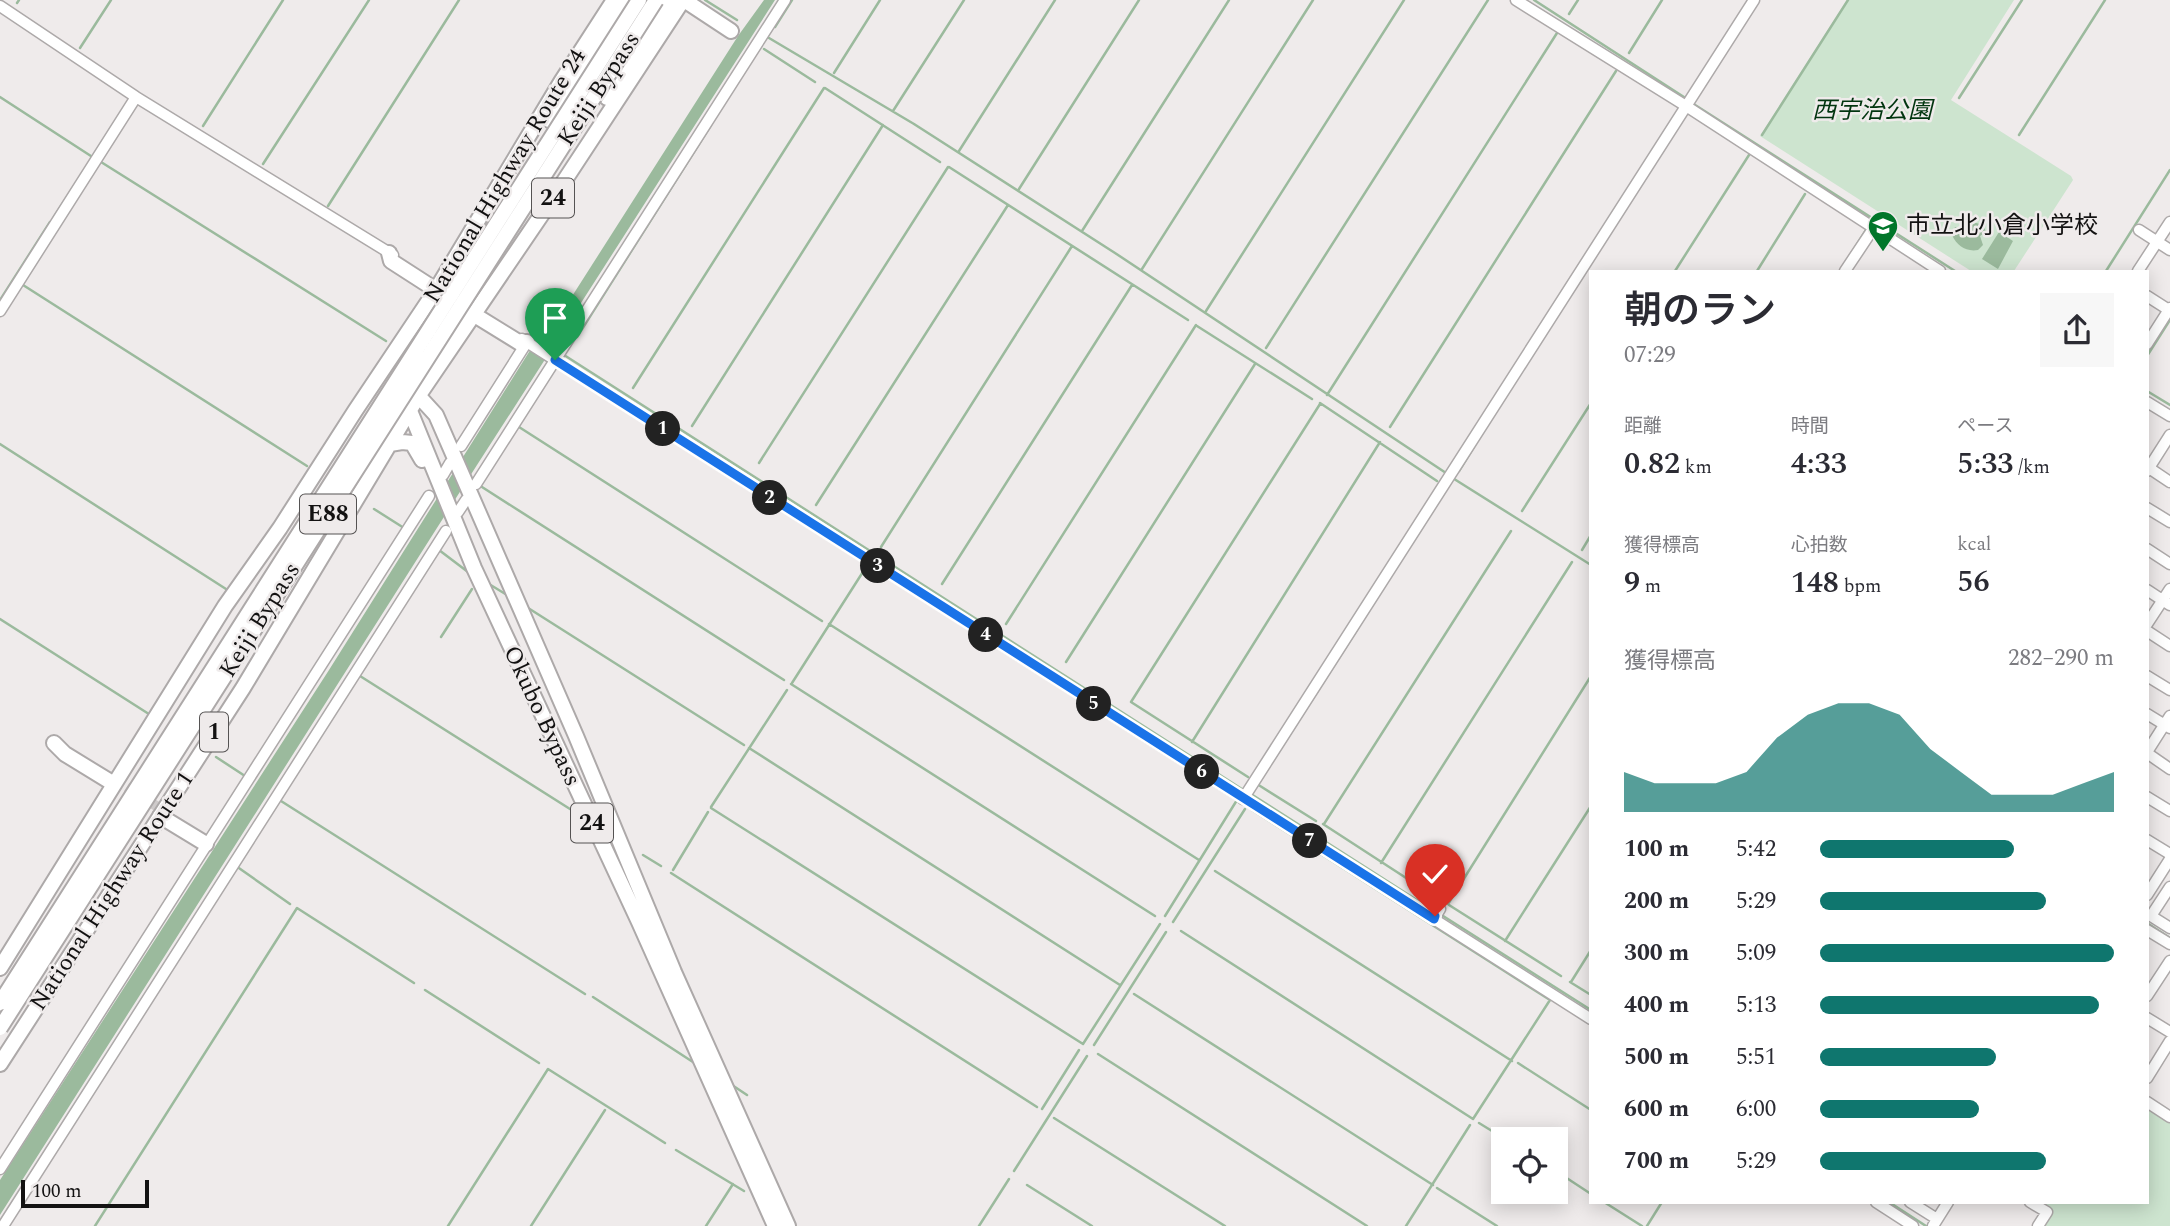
<!DOCTYPE html>
<html lang="ja">
<meta charset="utf-8">
<style>
:root{--surface:#fff;--page:#f7f7f7;--text:#2b2b33;--muted:#7c7c81;--accent:#0f766e}
body{margin:0;font-family:Spectral,"Noto Sans JP",serif;background:var(--page);color:var(--text);height:100vh;display:flex;flex-direction:column;font-size:26px;white-space:nowrap}
*{box-sizing:border-box;margin:0}
p{font-size:23px;color:var(--muted)}
.icon{flex:none;width:38px;height:38px;fill:none;stroke:currentColor;stroke-width:2;stroke-linecap:round;stroke-linejoin:round}
.map{position:relative;flex:1;overflow:hidden}
.panel{position:absolute;left:1589px;top:270px;width:560px;height:934px;display:flex;flex-direction:column;background:var(--surface);border-radius:0px;box-shadow:0 4px 18px #0003}
.panel>*{flex:none}
.buttons{position:absolute;left:1491px;top:1127px;display:grid;gap:14px}
.buttons a{display:grid;place-items:center;width:77px;height:77px;border-radius:0px;background:var(--surface);box-shadow:0 4px 18px #0003;font-size:35px}
.scale{position:absolute;left:21px;bottom:18px;width:128px;box-sizing:border-box;padding-left:7px;border:4px solid #131212;border-top:0;font-size:19px;line-height:24px;white-space:nowrap;color:#131212;-webkit-text-stroke:5px #efebeb;paint-order:stroke}
.pin{position:absolute;display:grid;place-items:center;width:60px;height:60px;color:#fff;margin:-72px -30px;border-radius:50% 50% 50% 0;rotate:-45deg;box-shadow:0 0 7px #0007}
.pin .icon{rotate:45deg}
.km{position:absolute;width:35px;height:35px;margin:-18px;border-radius:50%;background:#222;color:#fff;font-size:19px;line-height:35px;text-align:center}
.round{display:grid;place-items:center;flex:none;width:74px;height:74px;border-radius:0px;background:var(--page)}
.head{display:flex;align-items:center;justify-content:space-between;height:119px;padding:0 35px}
h1{font-size:38px;font-weight:600;line-height:52px}
.figures{display:grid;grid-template-columns:repeat(3,1fr);gap:10px;height:119px;padding:7px 35px}
.figures div{display:grid;align-content:center}
.figures b{font-size:30px;font-weight:600}
.figures small{font-size:19px;font-weight:400}
.figures p{font-size:19px}
.chart{height:196px;padding:14px 35px}
.chart p{display:flex;justify-content:space-between}
.chart svg{width:100%;height:126px;margin-top:7px;fill:var(--accent);opacity:.7}
ul{padding:0 35px;list-style:none;font-size:23px}
li{display:grid;grid-template-columns:112px 84px 1fr;align-items:center;height:52px}
li i{height:18px;border-radius:9px;background:var(--accent)}
.map>svg:first-child{display:block}
.green{fill:#cde4cf}
.water{fill:#9bba9d}
.lines{fill:none;stroke-linecap:round;stroke-linejoin:round}
.stream{stroke:#9bba9d;stroke-width:2.5}
.minor-tunnel{stroke:#cecaca;stroke-width:10;stroke-dasharray:10 5;stroke-linecap:butt}
.minor-casing{stroke:#ada9a9;stroke-width:13}
.highway-casing{stroke:#ada9a9;stroke-width:18}
.minor{stroke:#fff;stroke-width:10}
.highway{stroke:#fff;stroke-width:14}
.highway-bridge-casing{stroke:#ada9a9;stroke-width:18;stroke-linecap:butt}
.highway-bridge{stroke:#fff;stroke-width:14}
.route-casing{stroke:#fff;stroke-width:14}
.route{stroke:#1a73e8;stroke-width:9}
.labels{text-anchor:middle;dominant-baseline:central;stroke-width:5;stroke-linejoin:round;paint-order:stroke}
.shield{fill:#efebeb;stroke:#555353;stroke-width:2}
.shield-label{font-size:23px;font-weight:bold;fill:#131212}
.street-label{font-size:24px;fill:#131212;stroke:#efebeb}
.park-label{font-size:24px;font-style:italic;fill:#01350f;stroke:#efebeb}
.poi-label{font-size:24px;fill:#131212;stroke:#efebeb;text-anchor:start}
</style>
<div class="map">
<svg width="2170" height="1226" viewBox="0 0 2170 1226">
<rect width="100%" height="100%" fill="#efebeb"/>
<path class="green" d="M 1847,0 L 2014,0 L 1951,100 L 2071,176 L 2073,180 L 2014,271 L 1971,271 L 1760,136 Z
M 2147,1109 L 2170,1123 L 2170,1226 L 2040,1226 L 2049,1211 L 2036,1202 L 2147,1202 Z"/>
<path class="water" d="M 764,0 L 775,0 L 556,342 L 558,346 L 544,361 L 477,465 L 0,1215 L 0,1180 L 329,670 L 529,352 L 569,301 L 738,36 Z
M 1973,222 L 1983,225 L 1986,232 L 1980,236 L 1983,245 L 1978,250 C 1966,252 1957,246 1952,235 L 1955,227 L 1971,229 Z
M 1999,232 L 2013,241 L 1998,269 L 1982,259 Z"/>
<g class="lines">
<path class="stream" d="M 705,0 L 737,20
M 1534,0 L 1687,99
M 17,3 L 19,0
M 1569,14 L 1578,0
M 775,27 L 792,0
M 769,38 L 914,124 L 1115,253 L 1446,473
M 80,48 L 111,0
M 764,49 L 815,82
M 1629,53 L 1662,0
M 834,73 L 880,0
M 825,88 L 940,162
M 0,97 L 94,158
M 1959,98 L 2022,0
M 1692,103 L 1955,271
M 893,111 L 964,0
M 203,126 L 283,0
M 1762,135 L 1848,0
M 2019,135 L 2105,0
M 959,151 L 1055,0
M 101,162 L 386,341
M 263,164 L 369,0
M 949,167 L 1188,320
M 1019,189 L 1139,0
M 328,206 L 459,0
M 54,217 L 78,180
M 1082,231 L 1229,0
M 1847,260 L 1866,230
M 1142,269 L 1313,0
M 1675,271 L 1749,155
M 1757,271 L 1805,194
M 2106,271 L 2170,170
M 23,285 L 307,466
M 0,300 L 50,222
M 1206,311 L 1404,0
M 1197,326 L 1312,399
M 577,337 L 711,125
M 1266,348 L 1488,0
M 564,355 L 1245,791
M 2147,356 L 2170,320
M 633,388 L 824,88
M 2147,391 L 2170,405
M 1327,395 L 1557,33
M 1320,403 L 1437,481
M 692,426 L 883,125
M 519,427 L 822,621
M 1390,427 L 1616,71
M 0,444 L 226,589
M 759,463 L 948,167
M 1459,471 L 1475,445
M 1451,477 L 1591,565
M 482,487 L 784,680
M 816,505 L 1008,205
M 374,509 L 404,528
M 1522,511 L 1591,403
M 881,547 L 1072,246
M 439,550 L 468,572
M 1582,550 L 1591,535
M 489,584 L 507,595
M 942,584 L 1132,285
M 525,606 L 744,745
M 0,619 L 152,716
M 829,624 L 1199,860
M 961,624 L 1031,669
M 1006,624 L 1196,325
M 441,637 L 472,589
M 1066,662 L 1255,364
M 360,676 L 570,809
M 792,683 L 868,564 L 870,565
M 791,684 L 1155,916
M 1083,702 L 1237,800 L 1165,916
M 1192,742 L 1380,442
M 749,748 L 1120,985
M 216,757 L 245,776
M 1248,777 L 1131,702 L 1320,404
M 1257,784 L 1316,821
M 1258,784 L 1358,628
M 1251,794 L 1434,911
M 281,801 L 585,994
M 711,807 L 787,690
M 711,808 L 1083,1044 L 1160,924
M 1252,810 L 1550,1000 L 1473,1119
M 1323,824 L 1440,900
M 1324,824 L 1511,531
M 643,855 L 661,866
M 1381,863 L 1572,562
M 236,866 L 290,904
M 673,870 L 708,812
M 1215,871 L 1512,1061
M 671,873 L 1037,1107
M 1448,904 L 1591,676
M 1449,905 L 1561,976
M 1440,914 L 1591,1010
M 1173,922 L 1245,809
M 2147,923 L 2170,938
M 1181,931 L 1473,1119
M 1505,941 L 1591,806
M 1570,982 L 1591,995
M 1571,982 L 1591,950
M 425,990 L 539,1063
M 1134,994 L 1433,1185
M 593,997 L 696,1064
M 1094,1045 L 1166,932
M 1098,1054 L 1367,1226
M 1518,1063 L 1591,1110
M 732,1085 L 747,1095
M 1042,1109 L 1079,1050
M 1054,1118 L 1225,1226
M 1479,1123 L 1505,1139
M 676,1150 L 744,1191
M 1014,1171 L 1087,1056
M 1556,1171 L 1591,1194
M 1027,1185 L 1092,1226
M 1437,1188 L 1497,1226
M 1604,1202 L 1642,1226
M 1889,1202 L 1926,1226
M 95,1226 L 297,908 L 414,983
M 448,1226 L 548,1069 L 665,1143
M 531,1226 L 605,1110
M 706,1226 L 733,1184
M 979,1226 L 1009,1179
M 1406,1226 L 1470,1125
M 1647,1226 L 1662,1202"/>
<path class="minor-tunnel" d="M 114,779 L 169,814"/>
<g class="minor-casing">
<path id="minor" d="M 1516,0 L 1686,106 L 1940,271
M 0,6 L 136,97 L 393,255
M 2139,230 L 2170,250
M 1845,271 L 1873,229
M 2138,271 L 2170,222
M 2147,296 L 2169,310
M 0,311 L 136,97
M 522,339 L 1591,1019
M 2147,344 L 2170,308
M 2147,402 L 2170,416
M 461,446 L 527,342
M 2149,468 L 2170,482
M 2147,471 L 2170,435
M 443,475 L 450,463
M 476,484 L 785,0
M 2147,508 L 2170,522
M 458,512 L 466,500
M 2147,549 L 2170,564
M 2147,590 L 2170,605
M 2147,624 L 2170,589
M 2147,631 L 2170,646
M 2147,676 L 2170,690
M 2147,714 L 2170,728
M 2147,752 L 2170,716
M 2147,753 L 2170,769
M 2147,797 L 2170,811
M 1243,799 L 1754,0
M 2147,840 L 2170,854
M 2170,887 L 2151,916 L 2170,928
M 2147,895 L 2170,859
M 1434,919 L 1440,909
M 2147,930 L 2170,944
M 2147,996 L 2170,961
M 2147,1018 L 2170,1032
M 2147,1078 L 2170,1041
M 2147,1102 L 2170,1117
M 0,1169 L 429,496
M 1876,1202 L 1913,1226
M 1910,1202 L 1937,1219
M 2030,1202 L 2047,1212 L 2038,1226
M 3,1226 L 446,531
M 1933,1226 L 1948,1202"/>
</g>
<g class="highway-casing">
<path id="highway" d="M 684,0 L 731,31
M 607,98 L 671,0
M 549,120 L 625,0
M 389,253 L 391,261 L 436,290
M 473,314 L 520,343 L 527,342
M 414,391 L 436,415 L 576,736 L 674,972 L 788,1226
M 408,406 L 474,568 L 639,922 L 775,1226
M 390,444 L 402,442 L 412,443 L 422,460
M 54,743 L 65,754 L 114,784
M 160,816 L 206,844
M 0,968 L 225,606 L 280,528 L 355,411 L 436,290 L 561,82 L 614,0
M 0,1064 L 243,688 L 419,395 L 557,192 L 683,0"/>
</g>
<use href="#minor" class="minor"/>
<use href="#highway" class="highway"/>
<g class="highway-bridge-casing">
<path id="highway-bridge" d="M 0,1003 L 639,0
M 0,1028 L 656,0"/>
</g>
<use href="#highway-bridge" class="highway-bridge"/>
</g>
<g class="lines">
<g class="route-casing">
<path id="route" d="M 555,360 L 1434,919 L 1435,916"/>
</g>
<use href="#route" class="route"/>
</g>
<defs>
<g id="school-pin" transform="scale(1.575)"><path d="M0 17L-7.5 6A9.5 9.5 0 1 1 7.5 6Z" fill="#01762a" stroke="#efebeb"/><path d="M0-5L7-2L0 1L-7-2ZM-4 1L0 2.5L4 1V4Q0 6-4 4Z" fill="#fff"/></g>
</defs>
<g fill-rule="evenodd">
<use href="#school-pin" x="1883" y="226"/>
</g>
<g class="labels">
<g class="shield">
<rect x="532" y="178.5" width="42" height="39" rx="5"/>
<rect x="300" y="494.5" width="56" height="39" rx="5"/>
<rect x="200" y="712.5" width="28" height="39" rx="5"/>
<rect x="571" y="803.5" width="42" height="39" rx="5"/>
</g>
<g class="shield-label">
<text x="553" y="198">24</text>
<text x="328" y="514">E88</text>
<text x="214" y="732">1</text>
<text x="592" y="823">24</text>
</g>
<g class="street-label">
<text transform="translate(599 89) rotate(-57)">Keiji Bypass</text>
<text transform="translate(505 176) rotate(-59)">National Highway Route 24</text>
<text transform="translate(260 620) rotate(-58)">Keiji Bypass</text>
<text transform="translate(542 716) rotate(65)">Okubo Bypass</text>
<text transform="translate(112 891) rotate(-57)">National Highway Route 1</text>
</g>
<g class="park-label">
<text x="1872" y="111">西宇治公園</text>
</g>
<g class="poi-label">
<text x="1906" y="226">市立北小倉小学校</text>
</g>
</g>
</svg>
<div class="buttons">
<a><svg class="icon" aria-label="locate" viewBox="0 0 24 24"><circle cx="12" cy="12" r="6"/><path d="M12 2v4M12 18v4M2 12h4M18 12h4"/></svg></a>
</div>
<div class="scale">100 m</div>
<div class="pin" style="left:555px;top:360px;background:#1e9e55"><svg class="icon" aria-label="arrive" viewBox="0 0 24 24"><path d="M6 21V4h12l-3 4 3 4H6"/></svg></div>
<div class="pin" style="left:1435px;top:916px;background:#d93025"><svg class="icon" aria-label="check" viewBox="0 0 24 24"><path d="M5 12l5 5 9-10"/></svg></div>
<b class="km" style="left:663px;top:429px">1</b>
<b class="km" style="left:770px;top:498px">2</b>
<b class="km" style="left:878px;top:566px">3</b>
<b class="km" style="left:986px;top:635px">4</b>
<b class="km" style="left:1094px;top:704px">5</b>
<b class="km" style="left:1202px;top:772px">6</b>
<b class="km" style="left:1310px;top:841px">7</b>
<section class="panel">
<div class="head"><div><h1>朝のラン</h1><p>07:29</p></div><a class="round"><svg class="icon" aria-label="share" viewBox="0 0 24 24"><path d="M12 15V3M7 8l5-5 5 5M5 13v7h14v-7"/></svg></a></div>
<div class="figures">
<div><p>距離</p><b>0.82<small> km</small></b></div>
<div><p>時間</p><b>4:33</b></div>
<div><p>ペース</p><b>5:33<small> /km</small></b></div>
</div>
<div class="figures">
<div><p>獲得標高</p><b>9<small> m</small></b></div>
<div><p>心拍数</p><b>148<small> bpm</small></b></div>
<div><p>kcal</p><b>56</b></div>
</div>
<div class="chart"><p><span>獲得標高</span>282–290 m</p>
<svg viewBox="0 0 160 44" preserveAspectRatio="none"><path d="M0 44V30L10 34L20 34L30 34L40 30L50 18L60 10L70 6L80 6L90 10L100 22L110 30L120 38L130 38L140 38L150 34L160 30V44z"/></svg>
</div>
<ul>
<li><b>100 m</b>5:42<i style="width:66%"></i></li>
<li><b>200 m</b>5:29<i style="width:77%"></i></li>
<li><b>300 m</b>5:09<i style="width:100%"></i></li>
<li><b>400 m</b>5:13<i style="width:95%"></i></li>
<li><b>500 m</b>5:51<i style="width:60%"></i></li>
<li><b>600 m</b>6:00<i style="width:54%"></i></li>
<li><b>700 m</b>5:29<i style="width:77%"></i></li>
</ul>
</section>
</div>
